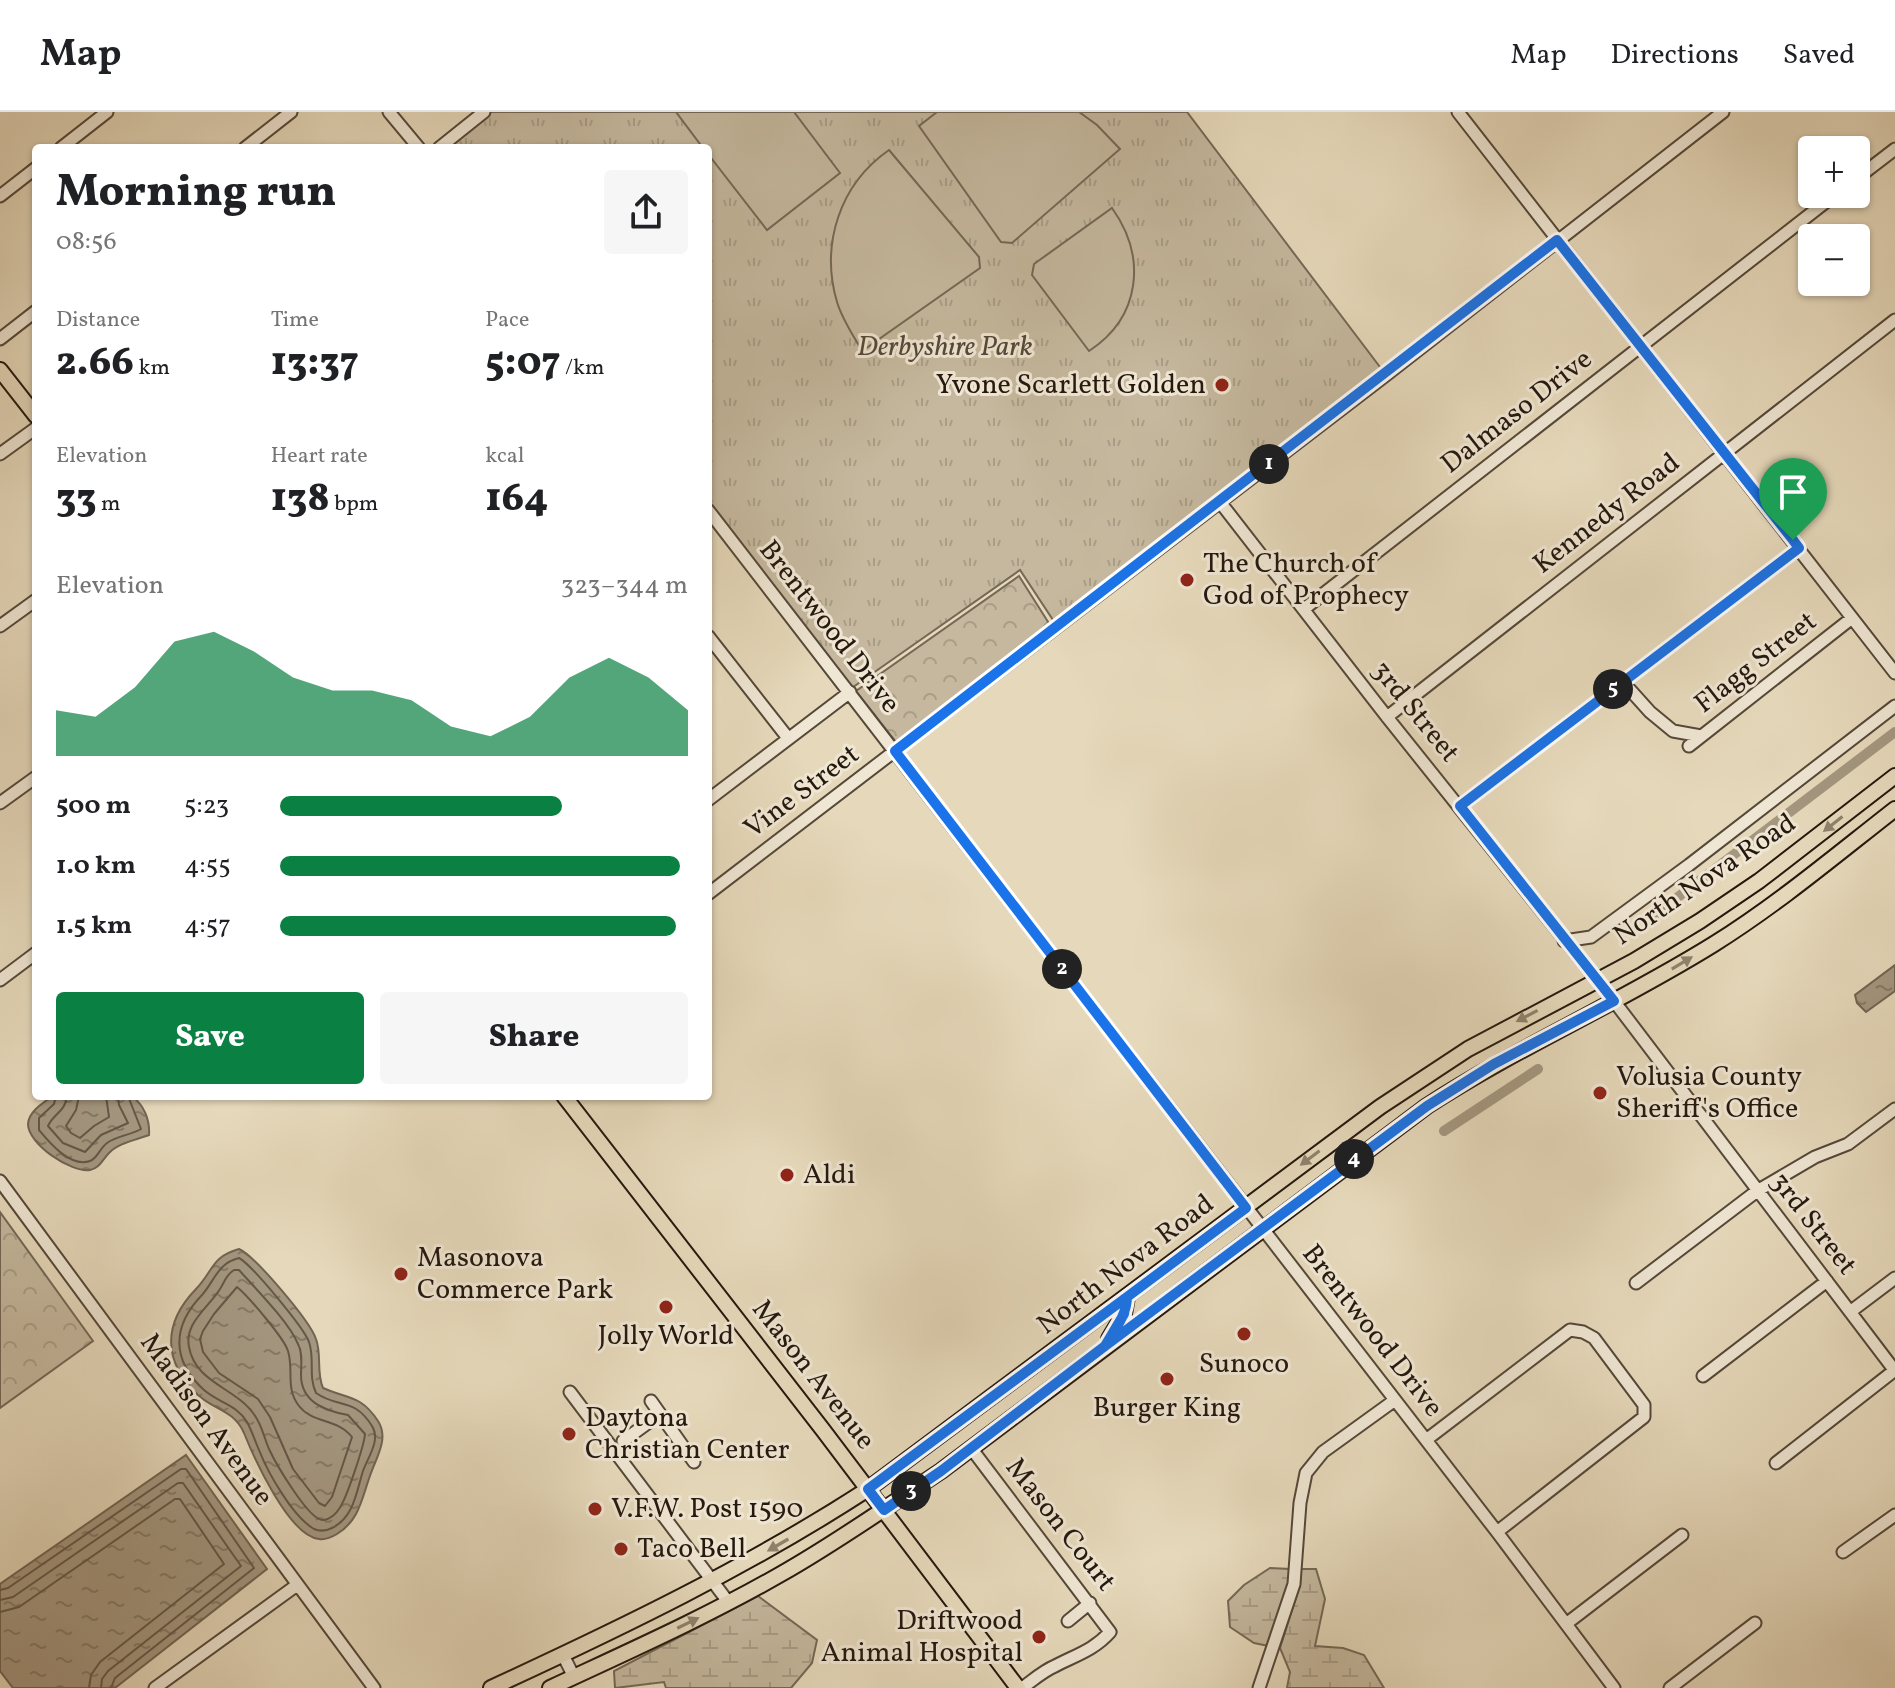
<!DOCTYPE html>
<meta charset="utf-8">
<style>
:root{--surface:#fff;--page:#f6f6f6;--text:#202124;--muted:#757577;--line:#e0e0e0;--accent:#0b8043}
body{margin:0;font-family:Vollkorn,serif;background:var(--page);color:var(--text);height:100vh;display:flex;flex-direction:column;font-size:30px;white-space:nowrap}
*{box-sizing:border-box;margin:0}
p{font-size:26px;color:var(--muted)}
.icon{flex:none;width:44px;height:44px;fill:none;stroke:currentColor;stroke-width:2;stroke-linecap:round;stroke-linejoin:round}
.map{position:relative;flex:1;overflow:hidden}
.details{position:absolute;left:32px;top:32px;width:680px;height:956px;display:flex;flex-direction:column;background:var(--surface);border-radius:8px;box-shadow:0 2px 6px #0004}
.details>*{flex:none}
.fabs{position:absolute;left:1798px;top:24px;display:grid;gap:16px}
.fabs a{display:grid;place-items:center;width:72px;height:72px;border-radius:8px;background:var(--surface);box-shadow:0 2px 6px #0004;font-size:40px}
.pin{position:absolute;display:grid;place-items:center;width:68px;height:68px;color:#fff;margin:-82px -34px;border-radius:50% 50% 50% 0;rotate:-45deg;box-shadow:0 0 8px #0007}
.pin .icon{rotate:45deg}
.km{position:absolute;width:40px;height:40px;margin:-20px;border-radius:50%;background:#222;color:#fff;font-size:22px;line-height:40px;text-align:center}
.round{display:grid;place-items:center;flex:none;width:84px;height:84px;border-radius:8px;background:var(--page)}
.headline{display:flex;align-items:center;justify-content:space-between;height:136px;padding:0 24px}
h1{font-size:44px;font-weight:800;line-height:60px}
.metrics{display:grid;grid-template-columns:repeat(3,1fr);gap:12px;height:136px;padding:8px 24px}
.metrics div{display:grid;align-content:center}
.metrics b{font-size:40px;font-weight:800}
.metrics small{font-size:22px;font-weight:400}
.metrics p{font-size:22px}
.chart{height:224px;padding:16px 24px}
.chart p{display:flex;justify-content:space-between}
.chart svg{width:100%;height:144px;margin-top:8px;fill:var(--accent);opacity:.7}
.cta{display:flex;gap:16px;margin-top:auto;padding:16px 24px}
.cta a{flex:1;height:92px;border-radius:8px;background:var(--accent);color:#fff;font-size:32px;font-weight:800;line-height:92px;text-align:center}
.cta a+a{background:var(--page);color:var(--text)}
ul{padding:0 24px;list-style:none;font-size:26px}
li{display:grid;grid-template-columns:128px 96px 1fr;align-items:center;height:60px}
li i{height:20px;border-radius:10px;background:var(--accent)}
header{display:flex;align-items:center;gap:48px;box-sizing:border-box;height:112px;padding:0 40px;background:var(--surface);border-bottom:2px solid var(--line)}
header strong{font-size:38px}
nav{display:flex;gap:44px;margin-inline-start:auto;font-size:28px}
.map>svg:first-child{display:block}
.forest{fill:url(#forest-crowns);stroke:#746856;stroke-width:2}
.wetland{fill:url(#wetland-marsh);stroke:#746856;stroke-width:2}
.park{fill:url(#park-tufts);stroke:#746856;stroke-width:2}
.pitch{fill:#c5b89e;stroke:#746856;stroke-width:2}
.water{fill:url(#water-ripples);stroke:#716452;stroke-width:2}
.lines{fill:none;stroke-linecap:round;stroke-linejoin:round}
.shore{stroke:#645847;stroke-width:2}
.canal{stroke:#a49780;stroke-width:10}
.minor-casing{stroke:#544839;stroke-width:15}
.major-casing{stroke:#24180e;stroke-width:18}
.minor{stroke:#efe6d3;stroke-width:11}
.major{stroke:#e6d9bb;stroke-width:14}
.oneway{fill:#8f826d}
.route-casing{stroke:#fff;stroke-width:16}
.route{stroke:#1a73e8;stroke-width:10}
.poi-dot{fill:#8f2418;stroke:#efe6d3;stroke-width:3}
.labels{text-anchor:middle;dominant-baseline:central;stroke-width:6;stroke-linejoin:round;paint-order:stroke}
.park-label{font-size:28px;font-style:italic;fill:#544839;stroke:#efe6d3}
.poi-label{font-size:28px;fill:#24180e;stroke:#efe6d3;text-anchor:start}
.street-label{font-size:28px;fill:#24180e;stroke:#efe6d3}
</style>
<header>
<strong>Map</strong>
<nav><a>Map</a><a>Directions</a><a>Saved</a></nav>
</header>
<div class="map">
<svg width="1895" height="1576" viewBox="0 0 1895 1576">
<defs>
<pattern id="forest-crowns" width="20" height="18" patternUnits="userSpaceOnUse" patternTransform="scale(2)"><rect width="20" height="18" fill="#c5b89e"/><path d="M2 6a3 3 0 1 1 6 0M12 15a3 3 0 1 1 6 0" fill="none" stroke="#a99d87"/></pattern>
<pattern id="wetland-marsh" width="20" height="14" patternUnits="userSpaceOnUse" patternTransform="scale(2)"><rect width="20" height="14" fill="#c5b89e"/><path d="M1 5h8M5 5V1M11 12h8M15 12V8" fill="none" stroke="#a99d87"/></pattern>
<pattern id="park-tufts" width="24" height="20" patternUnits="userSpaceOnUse" patternTransform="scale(2)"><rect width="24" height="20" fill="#c5b89e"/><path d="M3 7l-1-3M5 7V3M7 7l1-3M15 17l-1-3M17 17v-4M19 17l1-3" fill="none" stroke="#a99d87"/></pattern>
<pattern id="water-ripples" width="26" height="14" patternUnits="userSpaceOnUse" patternTransform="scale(2)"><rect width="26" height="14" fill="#a49780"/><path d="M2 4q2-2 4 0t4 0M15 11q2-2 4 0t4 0" fill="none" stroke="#857a67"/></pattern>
</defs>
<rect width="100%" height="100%" fill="#e6d9bb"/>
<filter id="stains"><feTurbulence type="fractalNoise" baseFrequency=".0025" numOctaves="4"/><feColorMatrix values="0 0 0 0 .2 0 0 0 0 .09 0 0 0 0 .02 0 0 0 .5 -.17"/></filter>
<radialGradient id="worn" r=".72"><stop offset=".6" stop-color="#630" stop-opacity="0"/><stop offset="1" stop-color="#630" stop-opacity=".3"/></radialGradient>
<path class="forest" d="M 1019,464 L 1050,513 L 896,630 L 856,579 Z
M 0,1100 L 93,1229 L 0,1296 Z"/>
<path class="wetland" d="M 1270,1456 L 1290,1457 L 1289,1472 L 1269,1534 L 1254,1531 L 1230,1515 L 1228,1489 L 1244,1473 Z
M 1301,1457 L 1316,1457 L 1325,1487 L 1315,1534 L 1343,1536 L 1364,1543 L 1384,1576 L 1287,1576 L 1290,1560 L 1280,1536 L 1300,1473 Z
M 758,1484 L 817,1528 L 812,1551 L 791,1576 L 666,1576 L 664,1570 L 615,1576 L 614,1559 Z"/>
<path class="park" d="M 484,0 L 1187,0 L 1386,263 L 1057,514 L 1020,458 L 849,578 L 708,398 L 708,36 L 439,36 Z"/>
<path class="pitch" d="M 676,0 L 794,0 L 840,61 L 767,118 L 708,42 L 708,36 L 703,36 Z
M 937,0 L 1079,0 L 1097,13 L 1120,37 L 1012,131 L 1001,130 L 919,14 Z
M 889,38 L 979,145 L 980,156 L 862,239 C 853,223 842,207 837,190 C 820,132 840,72 889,38 Z
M 1112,96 C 1147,145 1141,205 1089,239 L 1032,163 L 1034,152 Z"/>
<path class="water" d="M 1895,853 L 1895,879 L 1866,900 L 1857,891 L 1855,883 Z
M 53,984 L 131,984 C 144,992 150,1008 149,1023 C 136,1028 118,1031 109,1041 C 103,1047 100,1056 90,1058 C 71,1061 28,1032 28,1012 C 29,999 43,991 53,984 Z
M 239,1137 C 255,1144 310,1209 316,1227 C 322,1243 316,1260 323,1276 C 348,1287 361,1283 378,1309 C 389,1326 377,1344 371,1361 C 362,1385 360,1408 337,1422 C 332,1425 325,1428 319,1427 C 289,1424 254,1346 244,1321 C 234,1298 214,1298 198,1283 C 162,1249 163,1211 196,1177 C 214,1158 211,1145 239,1137 Z
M 186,1343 L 267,1457 L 115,1576 L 13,1576 L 0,1559 L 0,1472 Z"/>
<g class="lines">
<path class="shore" d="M 56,984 L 54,992 L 39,1006 L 39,1018 C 49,1030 70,1056 90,1049 C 97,1047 100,1036 107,1031 C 116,1024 131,1023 141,1017 L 128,984
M 67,984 C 66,999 53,1002 48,1014 L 63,1031 L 85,1040 L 101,1023 L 128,1011 L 119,993 L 118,984
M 79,984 L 76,998 L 66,1014 L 71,1021 L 80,1026 L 94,1014 L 109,1005 L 106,984
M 239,1146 C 252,1153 304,1216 309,1230 C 315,1247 308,1264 316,1281 C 339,1297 354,1285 372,1314 C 381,1328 368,1345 363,1359 C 356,1381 354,1405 332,1416 C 326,1419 321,1420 314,1417 C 293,1405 268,1361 259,1338 C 255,1329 252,1319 247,1310 C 236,1292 219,1291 204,1278 C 171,1248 172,1214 202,1183 C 215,1168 218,1151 239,1146 Z
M 234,1158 L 239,1158 C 255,1176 289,1210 298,1232 C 303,1241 301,1253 301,1263 C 301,1290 325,1299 348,1303 L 365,1322 C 364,1334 346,1388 339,1397 C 336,1402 330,1407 324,1408 C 310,1411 275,1350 269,1337 C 265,1328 263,1318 258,1309 C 242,1276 196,1274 189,1235 C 184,1211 209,1195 220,1177 C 225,1169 226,1163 234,1158 Z
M 237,1175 C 248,1184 284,1226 288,1239 C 294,1258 285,1276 299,1294 C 313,1312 337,1306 352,1325 L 332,1385 L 325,1394 L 319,1391 L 293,1357 L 270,1305 L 258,1287 L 219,1261 L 203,1240 L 200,1227 L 203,1219 L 214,1202 Z
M 0,1478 L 8,1476 L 181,1357 L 186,1357 L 254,1456 L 115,1566 L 111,1576
M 0,1488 L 13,1485 L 178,1371 L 183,1371 L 241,1454 L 108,1559 L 102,1567 L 101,1576
M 0,1500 L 19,1495 L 175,1387 L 180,1387 L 224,1452 L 100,1550 L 91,1563 L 89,1576"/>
<path class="canal" d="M 1649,807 L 1895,620
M 1444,1019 L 1538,957"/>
<g class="minor-casing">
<path id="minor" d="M 389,0 L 419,36
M 1458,0 L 1895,561
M 61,36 L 107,0
M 245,36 L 291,0
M 439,36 L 484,0
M 1856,67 L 1895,37
M 0,84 L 36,56
M 0,227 L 36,199
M 0,342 L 36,316
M 1220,390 L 1387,605 L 1614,889 L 1895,1259
M 708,398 L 1497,1420 L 1614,1576
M 1304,497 L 1836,82
M 0,514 L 36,488
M 708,524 L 788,626
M 1623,570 L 1650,600 L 1673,619 L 1701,624
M 1387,605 L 1895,208
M 1689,634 L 1852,506
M 708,688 L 850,580
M 0,691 L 36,665
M 1460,694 L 1799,436
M 708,782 L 1386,263 L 1723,0
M 1564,829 L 1591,825 L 1689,753 L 1895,594
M 0,868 L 36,841
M 0,1069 L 374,1576
M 1636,1171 L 1757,1079 L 1815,1045 L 1848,1032 L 1895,997
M 1850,1200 L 1895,1166
M 1703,1264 L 1827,1169
M 570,1280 L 729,1491
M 651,1289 L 694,1350
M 1426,1328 L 1570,1218 L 1583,1220 L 1594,1226 L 1644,1293 L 1644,1305 L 1497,1420
M 623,1329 L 660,1302
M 971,1336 L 1110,1520 C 1094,1538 1076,1543 1055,1554 C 1043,1559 1032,1569 1022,1576
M 1776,1351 L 1895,1258
M 1843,1440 L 1895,1403
M 1068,1509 L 1090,1491
M 1566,1512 L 1682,1423
M 563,1543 L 574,1565
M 155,1576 L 297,1473
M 1259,1576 L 1294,1472 L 1300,1391 L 1306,1361 L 1323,1340 L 1395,1288
M 1670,1576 L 1755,1511"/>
</g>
<g class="major-casing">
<path id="major" d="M 0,258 L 36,304
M 564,984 L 823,1318 L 1018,1576
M 1109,1227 L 1124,1202 L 1127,1185
M 491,1576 C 621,1516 748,1455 868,1377 L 1380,995 L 1468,937 L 1634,849 L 1700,809 L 1759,769 L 1895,664
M 550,1576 C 627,1540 706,1505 781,1462 C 836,1431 888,1394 941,1359 L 1427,994 C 1520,934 1621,890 1714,832 C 1778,792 1836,743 1895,697"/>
</g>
<use href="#minor" class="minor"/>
<use href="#major" class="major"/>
</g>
<defs><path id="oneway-solid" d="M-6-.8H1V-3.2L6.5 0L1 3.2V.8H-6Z" transform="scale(2)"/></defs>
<g class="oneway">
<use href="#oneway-solid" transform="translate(1833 712) rotate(142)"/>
<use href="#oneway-solid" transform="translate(1682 851) rotate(-31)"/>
<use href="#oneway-solid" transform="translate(1527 904) rotate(152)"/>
<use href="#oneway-solid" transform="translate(1310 1046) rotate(143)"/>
<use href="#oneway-solid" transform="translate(778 1433) rotate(150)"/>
<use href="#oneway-solid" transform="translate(688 1511) rotate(-26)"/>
</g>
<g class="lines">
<g class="route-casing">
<path id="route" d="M 1793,428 L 1557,128 L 895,639 L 1246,1096 L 1127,1185 L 1124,1202 L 1105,1234 L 941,1359 L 884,1398 L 868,1377 L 1127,1185 C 1127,1203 1114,1219 1105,1234 L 1427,994 L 1494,952 L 1614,889 L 1460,694 L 1799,436 L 1793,428"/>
</g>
<use href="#route" class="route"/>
</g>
<g class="poi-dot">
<circle cx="1222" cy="273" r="8"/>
<circle cx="1187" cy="468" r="8"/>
<circle cx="1600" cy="981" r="8"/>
<circle cx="787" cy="1063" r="8"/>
<circle cx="401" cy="1162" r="8"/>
<circle cx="666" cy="1195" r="8"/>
<circle cx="1244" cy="1222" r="8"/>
<circle cx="1167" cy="1267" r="8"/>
<circle cx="569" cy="1322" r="8"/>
<circle cx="595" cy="1397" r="8"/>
<circle cx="621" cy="1437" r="8"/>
<circle cx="1039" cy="1525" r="8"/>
</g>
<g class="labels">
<g class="park-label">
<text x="945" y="235">Derbyshire Park</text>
</g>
<g class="poi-label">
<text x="1206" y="273" text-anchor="end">Yvone Scarlett Golden</text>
<text x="1203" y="452">The Church of<tspan x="1203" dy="32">God of Prophecy</tspan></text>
<text x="1616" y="965">Volusia County<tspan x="1616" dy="32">Sheriff's Office</tspan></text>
<text x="803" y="1063">Aldi</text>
<text x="417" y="1146">Masonova<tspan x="417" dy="32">Commerce Park</tspan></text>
<text x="666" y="1224" text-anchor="middle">Jolly World</text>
<text x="1244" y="1252" text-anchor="middle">Sunoco</text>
<text x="1167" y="1296" text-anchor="middle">Burger King</text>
<text x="585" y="1306">Daytona<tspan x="585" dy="32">Christian Center</tspan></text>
<text x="611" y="1397">V.F.W. Post 1590</text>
<text x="637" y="1437">Taco Bell</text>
<text x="1023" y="1509" text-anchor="end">Driftwood<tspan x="1023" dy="32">Animal Hospital</tspan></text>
</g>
<g class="street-label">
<text transform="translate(1517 300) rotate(-38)">Dalmaso Drive</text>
<text transform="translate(1607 402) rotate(-38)">Kennedy Road</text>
<text transform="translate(829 515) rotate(52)">Brentwood Drive</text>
<text transform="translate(1756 551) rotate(-38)">Flagg Street</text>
<text transform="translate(1415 600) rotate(51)">3rd Street</text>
<text transform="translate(802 680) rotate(-37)">Vine Street</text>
<text transform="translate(1705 768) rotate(-34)">North Nova Road</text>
<text transform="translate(1813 1112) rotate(52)">3rd Street</text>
<text transform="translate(1126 1153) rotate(-37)">North Nova Road</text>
<text transform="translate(1372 1219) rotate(52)">Brentwood Drive</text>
<text transform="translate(813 1263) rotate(52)">Mason Avenue</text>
<text transform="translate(206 1308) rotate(54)">Madison Avenue</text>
<text transform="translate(1060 1413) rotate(52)">Mason Court</text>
</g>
</g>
<rect width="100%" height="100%" filter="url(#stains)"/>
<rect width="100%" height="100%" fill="url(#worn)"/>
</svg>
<div class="fabs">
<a>+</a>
<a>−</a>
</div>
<div class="pin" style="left:1793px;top:428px;background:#1e9e55"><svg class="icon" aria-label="arrive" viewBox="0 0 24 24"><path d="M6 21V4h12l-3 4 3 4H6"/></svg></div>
<b class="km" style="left:1269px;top:352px">1</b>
<b class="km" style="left:1062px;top:857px">2</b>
<b class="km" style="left:911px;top:1379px">3</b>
<b class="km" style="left:1354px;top:1047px">4</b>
<b class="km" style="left:1613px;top:577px">5</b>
<section class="details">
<div class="headline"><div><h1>Morning run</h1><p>08:56</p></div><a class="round"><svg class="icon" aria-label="share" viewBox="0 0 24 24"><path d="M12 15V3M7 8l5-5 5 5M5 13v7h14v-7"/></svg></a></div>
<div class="metrics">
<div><p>Distance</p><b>2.66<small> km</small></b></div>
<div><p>Time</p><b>13:37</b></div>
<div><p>Pace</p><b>5:07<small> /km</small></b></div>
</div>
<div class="metrics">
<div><p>Elevation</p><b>33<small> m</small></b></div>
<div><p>Heart rate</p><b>138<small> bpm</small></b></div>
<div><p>kcal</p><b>164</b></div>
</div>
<div class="chart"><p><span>Elevation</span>323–344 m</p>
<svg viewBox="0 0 160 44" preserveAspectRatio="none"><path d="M0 44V30L10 32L20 23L30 9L40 6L50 12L60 20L70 24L80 24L90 27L100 35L110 38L120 32L130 20L140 14L150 20L160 30V44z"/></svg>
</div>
<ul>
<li><b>500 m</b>5:23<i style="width:69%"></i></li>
<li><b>1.0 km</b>4:55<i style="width:98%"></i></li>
<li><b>1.5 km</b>4:57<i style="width:97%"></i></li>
</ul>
<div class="cta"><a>Save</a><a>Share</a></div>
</section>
</div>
